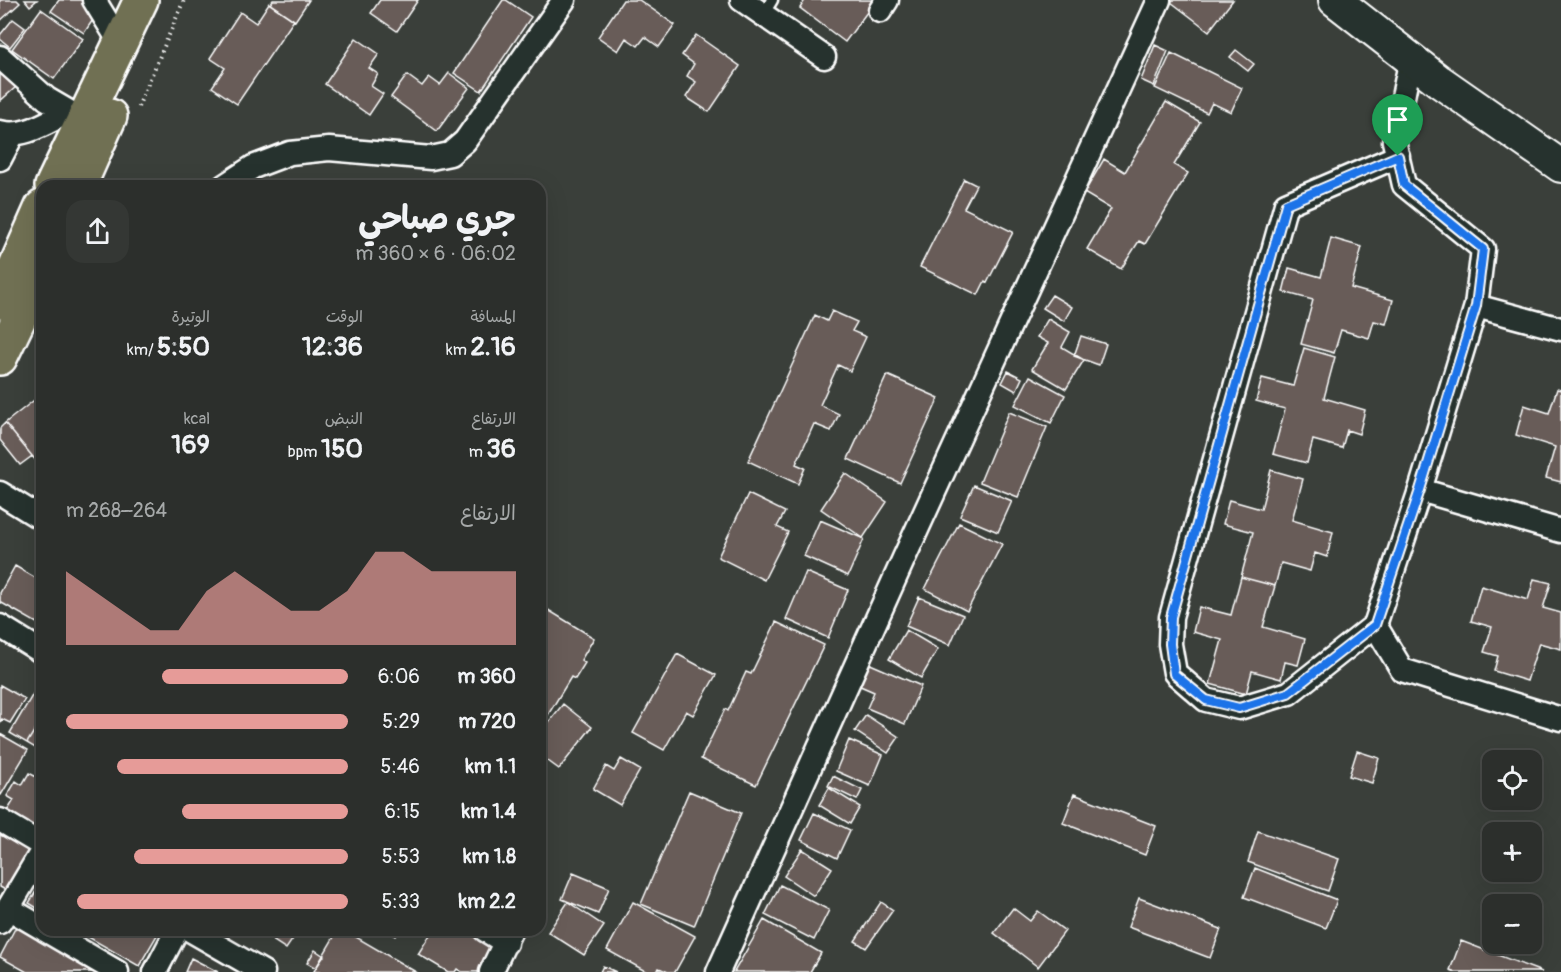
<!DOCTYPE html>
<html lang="ar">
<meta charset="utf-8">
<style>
:root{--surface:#2c2f2c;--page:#343734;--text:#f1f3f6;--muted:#a6a9a9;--line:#484a48;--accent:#e69b98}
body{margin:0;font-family:Pangolin,"Playpen Sans Arabic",sans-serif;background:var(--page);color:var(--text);direction:rtl;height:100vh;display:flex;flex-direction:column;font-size:22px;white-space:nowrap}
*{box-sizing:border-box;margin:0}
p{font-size:20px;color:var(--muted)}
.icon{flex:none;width:33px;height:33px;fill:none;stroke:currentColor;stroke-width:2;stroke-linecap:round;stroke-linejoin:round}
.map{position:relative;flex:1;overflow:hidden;direction:ltr}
.drawer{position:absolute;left:36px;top:180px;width:510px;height:756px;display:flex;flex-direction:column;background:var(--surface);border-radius:18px;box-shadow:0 6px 24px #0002,0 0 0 2px var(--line);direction:rtl}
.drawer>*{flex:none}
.fabs{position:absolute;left:1482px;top:750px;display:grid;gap:12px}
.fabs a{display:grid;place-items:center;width:60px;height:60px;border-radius:12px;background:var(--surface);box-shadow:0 6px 24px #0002,0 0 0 2px var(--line);font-size:30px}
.pin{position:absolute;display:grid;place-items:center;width:51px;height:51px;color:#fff;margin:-62px -26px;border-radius:50% 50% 50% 0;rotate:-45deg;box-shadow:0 0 6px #0007}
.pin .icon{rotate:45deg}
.round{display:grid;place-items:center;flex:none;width:63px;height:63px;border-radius:18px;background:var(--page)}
.head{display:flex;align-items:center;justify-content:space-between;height:102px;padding:0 30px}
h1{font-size:33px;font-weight:700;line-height:45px}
.figures{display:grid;grid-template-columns:repeat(3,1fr);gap:9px;height:102px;padding:6px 30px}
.figures div{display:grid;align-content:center}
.figures b{font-size:26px;font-weight:700}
.figures small{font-size:16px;font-weight:400}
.figures p{font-size:16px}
.chart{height:168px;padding:12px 30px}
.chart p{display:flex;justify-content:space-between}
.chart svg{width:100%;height:108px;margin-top:6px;fill:var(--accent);opacity:.7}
ul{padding:0 30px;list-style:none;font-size:20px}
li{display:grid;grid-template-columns:96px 72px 1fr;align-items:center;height:45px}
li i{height:15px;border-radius:8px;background:var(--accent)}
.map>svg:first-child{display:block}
.building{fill:#685c58;stroke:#fff;stroke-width:1.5}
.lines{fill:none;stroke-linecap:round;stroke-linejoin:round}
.lane-casing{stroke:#fff;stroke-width:15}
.street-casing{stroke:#fff;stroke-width:27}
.secondary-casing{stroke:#fff;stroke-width:36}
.primary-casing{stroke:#fff;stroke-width:38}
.path{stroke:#fff;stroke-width:4;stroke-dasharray:1.5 4.5;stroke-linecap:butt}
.lane{stroke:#26332d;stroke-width:10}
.street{stroke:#26332d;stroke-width:22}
.secondary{stroke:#26332d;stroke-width:32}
.primary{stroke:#706f52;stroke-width:33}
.route-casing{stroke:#fff;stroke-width:12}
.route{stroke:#1a73e8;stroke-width:8}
</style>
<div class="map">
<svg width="1561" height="972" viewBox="0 0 1561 972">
<rect width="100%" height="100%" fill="#3a3f3a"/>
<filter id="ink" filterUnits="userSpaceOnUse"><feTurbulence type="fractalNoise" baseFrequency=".0167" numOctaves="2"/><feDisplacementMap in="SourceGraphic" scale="12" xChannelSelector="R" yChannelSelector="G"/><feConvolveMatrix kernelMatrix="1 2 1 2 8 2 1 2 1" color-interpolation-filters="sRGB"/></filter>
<g filter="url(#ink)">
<path class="building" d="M 0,0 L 17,0 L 20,3 L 0,21 Z
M 25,0 L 37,0 L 30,6 Z
M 59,0 L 84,0 L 99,11 L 84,33 L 51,11 Z
M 273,0 L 309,0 L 295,21 L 270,4 Z
M 380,0 L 418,0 L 397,31 L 371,13 Z
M 503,0 L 506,0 L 531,17 L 481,91 L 454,73 Z
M 623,0 L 639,0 L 675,25 L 659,47 L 645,37 L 638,46 L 626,38 L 618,51 L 598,37 Z
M 805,0 L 876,0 L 845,42 L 800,8 Z
M 1173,0 L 1233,0 L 1209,31 L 1171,2 Z
M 269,3 L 294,20 L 237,104 L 212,87 L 225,68 L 210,58 L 240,12 L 256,23 Z
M 41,9 L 83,39 L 54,79 L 12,49 Z
M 13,19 L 25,28 L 10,47 L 0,39 L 0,35 Z
M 696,35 L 740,66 L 709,112 L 686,97 L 696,82 L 687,76 L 694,64 L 682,55 Z
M 356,38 L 379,54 L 369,68 L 378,74 L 371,86 L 383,94 L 369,115 L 325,84 Z
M 1155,45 L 1168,51 L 1154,86 L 1141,80 Z
M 1236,50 L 1254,64 L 1248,71 L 1230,57 Z
M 1171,53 L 1242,88 L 1231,112 L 1212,103 L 1207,113 L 1155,88 Z
M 0,70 L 16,87 L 0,101 Z
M 449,73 L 469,88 L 437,131 L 391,97 L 407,75 L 422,86 L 429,77 L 440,85 Z
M 1166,102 L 1200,122 L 1174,165 L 1188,173 L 1145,244 L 1139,241 L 1121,269 L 1087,249 L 1111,209 L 1084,193 L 1104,159 L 1125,172 Z
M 964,179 L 976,185 L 964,208 L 1013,232 L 987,283 L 985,281 L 978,295 L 920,267 Z
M 1331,238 L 1362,247 L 1351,288 L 1393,300 L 1386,324 L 1374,321 L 1369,338 L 1341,330 L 1334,353 L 1301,344 L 1313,300 L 1283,292 L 1289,268 L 1321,277 Z
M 1052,295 L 1072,307 L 1064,321 L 1043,308 Z
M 832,311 L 857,322 L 852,331 L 866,337 L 850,371 L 838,365 L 820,405 L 839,414 L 831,431 L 814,424 L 796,464 L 805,468 L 798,484 L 748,461 L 815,315 L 827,321 Z
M 1048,319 L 1070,332 L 1062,347 L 1084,360 L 1066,389 L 1032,369 L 1048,343 L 1037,337 Z
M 1081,336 L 1106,344 L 1099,365 L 1074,356 Z
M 1304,348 L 1335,357 L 1324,398 L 1365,410 L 1359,434 L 1347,430 L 1342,448 L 1313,440 L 1307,463 L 1273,454 L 1285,409 L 1256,401 L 1262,378 L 1293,386 Z
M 1008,371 L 1022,378 L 1016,391 L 1002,383 Z
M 887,375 L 939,398 L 900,483 L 848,459 Z
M 1030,376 L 1065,395 L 1051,423 L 1015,405 Z
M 1557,389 L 1561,390 L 1561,482 L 1546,478 L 1555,447 L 1516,435 L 1524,405 L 1549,413 Z
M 42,394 L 42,468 L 5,423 Z
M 1009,412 L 1047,427 L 1018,497 L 980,482 Z
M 5,423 L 32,456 L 20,465 L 0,440 L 0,428 Z
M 1271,470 L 1303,479 L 1292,520 L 1333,532 L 1327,557 L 1315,553 L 1310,571 L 1281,563 L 1275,586 L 1241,577 L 1253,532 L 1223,524 L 1229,500 L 1261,509 Z
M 845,473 L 887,502 L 863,538 L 821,509 Z
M 974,485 L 1012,501 L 998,532 L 960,516 Z
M 748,494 L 785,512 L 777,527 L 788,532 L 764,580 L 718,557 Z
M 820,520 L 864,539 L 848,576 L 804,556 Z
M 959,523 L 1002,544 L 967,611 L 925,589 Z
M 15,566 L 39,580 L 42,575 L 42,626 L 0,602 L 0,593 Z
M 806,572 L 848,590 L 828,638 L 786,619 Z
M 1241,577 L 1275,586 L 1263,627 L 1305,639 L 1298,665 L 1285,662 L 1281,679 L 1252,671 L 1246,694 L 1210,684 L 1222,640 L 1193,632 L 1199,607 L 1231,615 Z
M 1534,579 L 1551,583 L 1543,608 L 1561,613 L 1561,649 L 1539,643 L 1527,681 L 1494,671 L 1498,656 L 1484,652 L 1492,627 L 1471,621 L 1481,586 L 1528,600 Z
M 919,597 L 963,615 L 950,645 L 906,626 Z
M 540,605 L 594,638 L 581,660 L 585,663 L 575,679 L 571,677 L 540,728 Z
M 776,622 L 824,645 L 756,785 L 701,759 L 725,709 L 728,711 L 746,672 L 751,674 Z
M 906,630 L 938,649 L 921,678 L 889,659 Z
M 677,654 L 716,675 L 693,715 L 686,711 L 664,750 L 633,733 Z
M 868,663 L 921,686 L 905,724 L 867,708 L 874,692 L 858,685 Z
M 0,685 L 25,699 L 10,723 L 2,719 L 0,723 Z
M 33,694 L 42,700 L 42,718 L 27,743 L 10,733 Z
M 563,704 L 592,727 L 559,769 L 540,755 L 540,733 Z
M 866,715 L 899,737 L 888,753 L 855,731 Z
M 42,718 L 42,752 L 27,743 Z
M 0,734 L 28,750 L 1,795 L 0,795 Z
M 849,740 L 883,755 L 870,786 L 836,771 Z
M 1357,751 L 1379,758 L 1372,783 L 1349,776 Z
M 621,759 L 640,770 L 620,805 L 593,789 L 606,766 L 614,771 Z
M 29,773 L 42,780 L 42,833 L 5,815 L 14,800 L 7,796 L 16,781 L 22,785 Z
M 833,776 L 862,790 L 857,800 L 828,786 Z
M 829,788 L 860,807 L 850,824 L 819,805 Z
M 689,791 L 741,813 L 694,926 L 641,904 Z
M 1074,794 L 1156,826 L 1145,855 L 1063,823 Z
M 814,813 L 850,830 L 837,858 L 801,840 Z
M 1258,831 L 1339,859 L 1328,891 L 1248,862 Z
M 0,832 L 33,851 L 9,892 L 0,887 Z
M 802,849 L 832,868 L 814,896 L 784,876 Z
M 1255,868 L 1337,900 L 1326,928 L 1244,897 Z
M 573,873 L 609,888 L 598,914 L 562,899 Z
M 42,881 L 42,911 L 29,903 Z
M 780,885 L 829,910 L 814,940 L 765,915 Z
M 1139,898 L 1221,929 L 1210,958 L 1128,927 Z
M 568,902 L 604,926 L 584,955 L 548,932 Z
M 633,902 L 695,936 L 675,972 L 668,972 L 659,968 L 657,972 L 647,972 L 607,950 Z
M 881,902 L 893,910 L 866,948 L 855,941 Z
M 1013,908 L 1030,921 L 1038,911 L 1065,931 L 1038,967 L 994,933 Z
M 764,920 L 821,953 L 810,972 L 734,972 Z
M 19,921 L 106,972 L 27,972 L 0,957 Z
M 76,930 L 160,930 L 139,966 Z
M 257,930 L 299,930 L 286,949 Z
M 338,930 L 344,930 L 416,972 L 317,972 L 314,971 Z
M 386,930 L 400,930 L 396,936 Z
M 433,930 L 501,930 L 483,972 L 462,972 L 457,969 L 455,972 L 448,972 L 418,954 Z
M 1461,941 L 1542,972 L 1456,972 L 1450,970 Z
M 315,950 L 324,956 L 316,968 L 307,963 Z
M 191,958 L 218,972 L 185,972 Z
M 603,966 L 616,972 L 600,972 Z"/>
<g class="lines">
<g class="lane-casing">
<path id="lane" d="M 763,15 L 772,0"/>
</g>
<g class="street-casing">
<path id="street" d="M 94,0 L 121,44
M 742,0 L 824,57
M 880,11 L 887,0
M 0,57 L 47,99 L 95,127
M 1411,58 L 1394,141 L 1404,185 L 1483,249 L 1476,306
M 0,132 C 23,139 47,122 68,112
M 0,159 L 13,134
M 224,186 L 253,167 L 290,153 L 329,149 L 431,158 L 450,154 L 465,141 L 564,0
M 1561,329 L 1476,306 L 1420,490 L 1375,625 L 1402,670 L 1561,719
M 1420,490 L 1561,531
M 0,493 L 42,519
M 1375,625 L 1289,693 L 1239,708 L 1206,700 L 1175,673 L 1170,644 L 1171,617 L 1286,204 L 1398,156
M 0,626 L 42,652
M 0,820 L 42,845
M 8,908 L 42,928
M 0,922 L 42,851
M 45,930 L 117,972
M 190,930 L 263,972
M 485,930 L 506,943
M 155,972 L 177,930
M 491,972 L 511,930
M 718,972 L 904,558 L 1159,0"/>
</g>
<g class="secondary-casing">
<path id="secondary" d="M 1335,0 L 1439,81 L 1561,166"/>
</g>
<g class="primary-casing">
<path id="primary" d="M 52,186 L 141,0
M 79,186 L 110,116
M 0,302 L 42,207
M 0,358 L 42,271"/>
</g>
<path class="path" d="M 138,107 L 184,0"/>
<use href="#lane" class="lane"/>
<use href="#street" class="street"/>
<use href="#secondary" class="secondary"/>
<use href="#primary" class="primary"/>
</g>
</g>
<g class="lines" filter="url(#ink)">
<g class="route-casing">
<path id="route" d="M 1398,156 L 1404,185 L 1483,249 L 1476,306 L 1420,490 L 1375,625 L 1288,693 L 1239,708 L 1206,700 L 1174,674 L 1170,644 L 1171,617 L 1286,204 Z"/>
</g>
<use href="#route" class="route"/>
</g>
</svg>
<div class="fabs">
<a><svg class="icon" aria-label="locate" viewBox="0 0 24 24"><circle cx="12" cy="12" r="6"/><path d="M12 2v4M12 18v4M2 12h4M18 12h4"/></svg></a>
<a>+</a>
<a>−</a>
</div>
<div class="pin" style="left:1398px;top:156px;background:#1e9e55"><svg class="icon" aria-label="arrive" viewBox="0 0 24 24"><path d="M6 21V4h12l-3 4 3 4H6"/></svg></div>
<section class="drawer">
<div class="head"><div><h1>جري صباحي</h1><p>06:02 · 6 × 360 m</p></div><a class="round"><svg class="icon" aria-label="share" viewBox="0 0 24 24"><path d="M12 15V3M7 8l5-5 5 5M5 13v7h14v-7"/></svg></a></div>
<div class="figures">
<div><p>المسافة</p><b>2.16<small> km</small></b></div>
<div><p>الوقت</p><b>12:36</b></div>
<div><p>الوتيرة</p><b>5:50<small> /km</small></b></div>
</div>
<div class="figures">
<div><p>الارتفاع</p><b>36<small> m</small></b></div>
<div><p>النبض</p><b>150<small> bpm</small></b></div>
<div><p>kcal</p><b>169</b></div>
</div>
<div class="chart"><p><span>الارتفاع</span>264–268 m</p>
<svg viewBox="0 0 160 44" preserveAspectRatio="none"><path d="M0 44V14L10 22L20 30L30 38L40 38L50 22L60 14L70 22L80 30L90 30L100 22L110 6L120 6L130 14L140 14L150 14L160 14V44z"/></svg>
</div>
<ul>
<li><b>360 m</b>6:06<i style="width:66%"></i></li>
<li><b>720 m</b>5:29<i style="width:100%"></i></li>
<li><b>1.1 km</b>5:46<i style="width:82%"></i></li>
<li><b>1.4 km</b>6:15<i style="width:59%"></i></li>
<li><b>1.8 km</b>5:53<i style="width:76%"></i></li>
<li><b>2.2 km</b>5:33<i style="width:96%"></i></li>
</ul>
</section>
</div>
